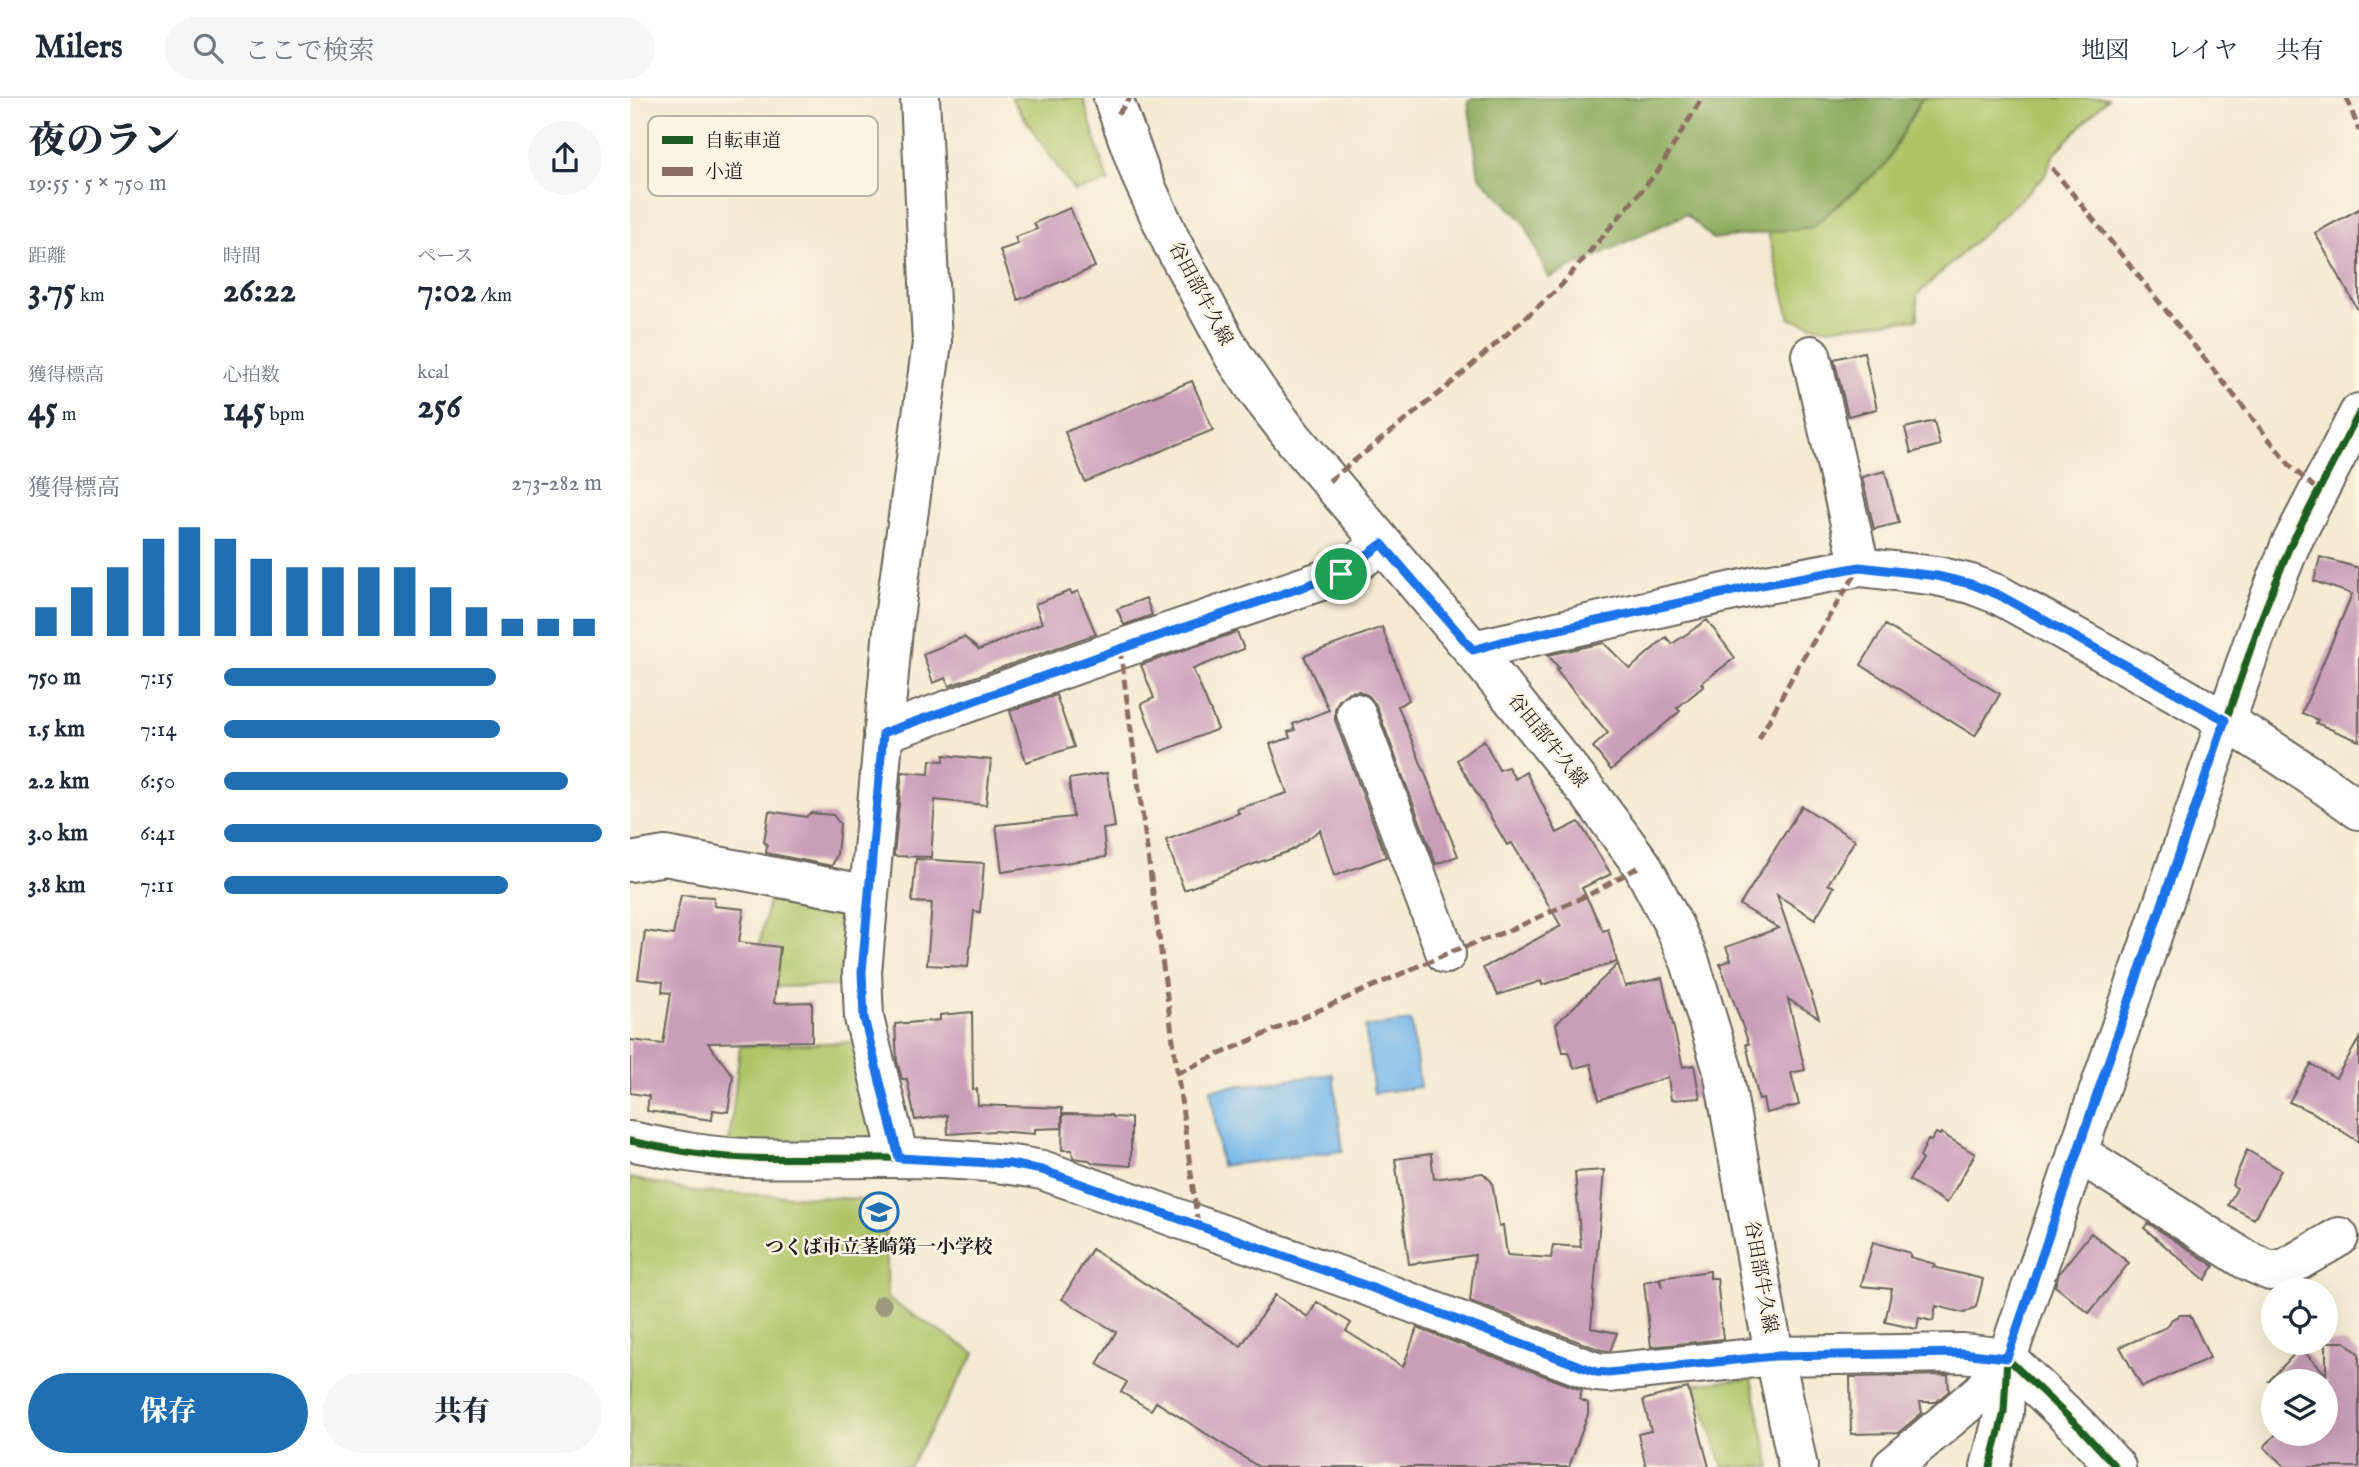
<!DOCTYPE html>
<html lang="ja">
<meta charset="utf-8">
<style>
:root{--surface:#fff;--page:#f6f6f7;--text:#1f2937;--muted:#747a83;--line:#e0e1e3;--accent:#1f6fb2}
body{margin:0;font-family:"IM FELL English","Noto Serif JP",serif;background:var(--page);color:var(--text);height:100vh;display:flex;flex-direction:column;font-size:26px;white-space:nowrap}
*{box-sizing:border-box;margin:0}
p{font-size:23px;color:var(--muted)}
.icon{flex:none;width:38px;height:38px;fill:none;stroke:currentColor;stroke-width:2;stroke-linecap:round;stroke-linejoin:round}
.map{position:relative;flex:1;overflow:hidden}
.drawer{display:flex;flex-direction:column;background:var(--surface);width:630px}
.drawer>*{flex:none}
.buttons{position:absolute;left:1631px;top:1180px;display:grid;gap:14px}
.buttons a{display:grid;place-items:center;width:77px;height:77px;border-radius:50%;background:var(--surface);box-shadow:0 7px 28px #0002;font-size:35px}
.pin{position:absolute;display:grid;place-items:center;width:60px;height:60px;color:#fff;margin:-30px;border:4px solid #fff;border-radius:50%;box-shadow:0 2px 7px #0007}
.round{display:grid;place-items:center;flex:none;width:74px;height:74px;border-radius:37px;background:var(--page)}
.overview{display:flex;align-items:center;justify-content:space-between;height:119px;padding:0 28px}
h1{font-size:38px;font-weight:800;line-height:52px}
.figures{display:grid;grid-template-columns:repeat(3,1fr);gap:10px;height:119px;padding:7px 28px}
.figures div{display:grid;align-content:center}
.figures b{font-size:35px;font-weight:800}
.figures small{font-size:19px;font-weight:400}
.figures p{font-size:19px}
.chart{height:196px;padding:14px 28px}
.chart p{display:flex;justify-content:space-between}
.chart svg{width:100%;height:126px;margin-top:7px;stroke:var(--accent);stroke-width:6}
.cta{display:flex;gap:14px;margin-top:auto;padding:14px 28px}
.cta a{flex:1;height:80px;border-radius:42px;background:var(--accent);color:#fff;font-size:28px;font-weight:800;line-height:80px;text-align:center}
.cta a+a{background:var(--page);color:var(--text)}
ul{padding:0 28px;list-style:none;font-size:23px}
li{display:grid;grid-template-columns:112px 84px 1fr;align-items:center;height:52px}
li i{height:18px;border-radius:9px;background:var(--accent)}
header{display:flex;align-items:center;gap:42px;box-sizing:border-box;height:98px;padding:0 35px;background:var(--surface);border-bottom:2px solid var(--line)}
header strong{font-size:33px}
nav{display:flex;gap:38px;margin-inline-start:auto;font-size:24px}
.search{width:490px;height:63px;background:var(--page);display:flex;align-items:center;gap:18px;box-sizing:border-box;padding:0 24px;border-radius:38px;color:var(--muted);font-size:26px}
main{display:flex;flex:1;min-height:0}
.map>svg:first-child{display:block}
.green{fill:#afc468;stroke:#667042;stroke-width:2}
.forest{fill:#8baa5c;stroke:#54633c;stroke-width:2}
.water{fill:#74b7ea;stroke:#486a83;stroke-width:2}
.building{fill:#ca9eb9}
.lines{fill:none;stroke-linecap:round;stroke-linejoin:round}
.minor-casing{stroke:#68645c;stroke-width:42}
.major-casing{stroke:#68645c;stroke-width:42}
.minor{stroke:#fff;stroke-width:38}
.major{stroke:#fff;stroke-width:38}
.quiet{stroke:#8d6e63;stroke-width:5;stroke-dasharray:10 5;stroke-linecap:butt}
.cycleway-casing{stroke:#fcf5e5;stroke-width:11}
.cycleway{stroke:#1b5e20;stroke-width:7}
.tree{fill:#9a997d}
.route-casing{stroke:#fff;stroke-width:14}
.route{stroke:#1a73e8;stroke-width:9}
.labels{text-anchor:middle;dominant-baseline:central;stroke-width:5;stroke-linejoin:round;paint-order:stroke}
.street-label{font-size:19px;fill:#1c1c1c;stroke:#fcf5e5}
.poi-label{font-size:19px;font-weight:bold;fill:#1c1c1c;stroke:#fcf5e5}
.key{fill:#fcf5e5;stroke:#b9b4a9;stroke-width:2}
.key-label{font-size:19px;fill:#1c1c1c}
</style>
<header>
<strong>Milers</strong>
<div class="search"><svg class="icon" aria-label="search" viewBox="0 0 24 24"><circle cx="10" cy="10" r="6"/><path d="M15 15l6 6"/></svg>ここで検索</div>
<nav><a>地図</a><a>レイヤ</a><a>共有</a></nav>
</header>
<main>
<section class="drawer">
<div class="overview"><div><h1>夜のラン</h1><p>19:55 · 5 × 750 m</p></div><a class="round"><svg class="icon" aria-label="share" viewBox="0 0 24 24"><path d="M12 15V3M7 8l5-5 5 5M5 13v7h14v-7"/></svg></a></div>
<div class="figures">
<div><p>距離</p><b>3.75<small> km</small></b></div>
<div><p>時間</p><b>26:22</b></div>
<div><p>ペース</p><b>7:02<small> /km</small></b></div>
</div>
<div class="figures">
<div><p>獲得標高</p><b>45<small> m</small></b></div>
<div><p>心拍数</p><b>145<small> bpm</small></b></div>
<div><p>kcal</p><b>256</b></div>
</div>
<div class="chart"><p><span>獲得標高</span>273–282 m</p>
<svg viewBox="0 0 160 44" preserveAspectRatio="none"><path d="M5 44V34M15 44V27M25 44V20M35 44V10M45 44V6M55 44V10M65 44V17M75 44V20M85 44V20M95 44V20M105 44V20M115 44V27M125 44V34M135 44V38M145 44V38M155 44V38"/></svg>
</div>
<ul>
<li><b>750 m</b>7:15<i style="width:72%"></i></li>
<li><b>1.5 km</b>7:14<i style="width:73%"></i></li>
<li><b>2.2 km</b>6:50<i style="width:91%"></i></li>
<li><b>3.0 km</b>6:41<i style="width:100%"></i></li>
<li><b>3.8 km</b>7:11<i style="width:75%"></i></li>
</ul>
<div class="cta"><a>保存</a><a>共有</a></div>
</section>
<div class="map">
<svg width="1729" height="1369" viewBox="0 0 1729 1369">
<rect width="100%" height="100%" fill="#fcf5e5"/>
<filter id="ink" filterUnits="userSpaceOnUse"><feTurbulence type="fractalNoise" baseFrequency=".0143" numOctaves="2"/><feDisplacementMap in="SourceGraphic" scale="14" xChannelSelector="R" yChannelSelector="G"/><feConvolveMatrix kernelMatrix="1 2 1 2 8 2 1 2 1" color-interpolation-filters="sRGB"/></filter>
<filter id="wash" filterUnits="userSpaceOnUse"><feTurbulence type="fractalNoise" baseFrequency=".00686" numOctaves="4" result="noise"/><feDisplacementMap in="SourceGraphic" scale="28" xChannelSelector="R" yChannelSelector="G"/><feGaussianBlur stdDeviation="1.57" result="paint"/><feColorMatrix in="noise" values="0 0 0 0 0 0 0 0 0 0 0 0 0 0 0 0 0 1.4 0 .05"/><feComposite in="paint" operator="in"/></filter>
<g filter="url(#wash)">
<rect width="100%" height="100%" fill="#f6ead2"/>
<path class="green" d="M 381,0 L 453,0 L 478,84 L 444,93 Z
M 1292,0 L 1478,0 L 1424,56 L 1414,79 L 1287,197 L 1288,221 L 1194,230 L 1160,221 L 1138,134 L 1182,129 L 1255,67 Z
M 142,787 L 222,802 L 218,888 L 120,889 Z
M 223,944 L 249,1045 L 99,1046 L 110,948 Z
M 0,1080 L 67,1094 L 255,1102 L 258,1201 L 345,1255 L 279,1369 L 0,1369 Z
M 1121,1281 L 1141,1369 L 1093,1369 L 1065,1286 Z"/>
<path class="forest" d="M 843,0 L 1292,0 L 1255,67 L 1182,129 L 1083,141 L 1056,116 L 919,180 L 894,124 L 849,78 L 838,4 Z"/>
<path class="water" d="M 781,923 L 790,989 L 744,995 L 735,929 Z
M 703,976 L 713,1053 L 591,1068 L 581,991 Z"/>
<g id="blocks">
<path class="building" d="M 440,110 L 465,169 L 388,202 L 370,152 L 388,146 L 385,139 L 407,131 L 404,125 Z
M 1729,111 L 1729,214 L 1685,135 Z
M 1234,254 L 1247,311 L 1218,318 L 1204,261 Z
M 562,283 L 583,332 L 455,384 L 435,334 Z
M 1304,323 L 1310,347 L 1281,355 L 1275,330 Z
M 1255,373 L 1269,425 L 1244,431 L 1232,379 Z
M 1690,459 L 1729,470 L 1729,643 L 1686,625 L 1688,622 L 1672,615 L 1722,496 L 1684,483 Z
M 440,493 L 442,496 L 448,493 L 466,536 L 319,588 L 316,580 L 303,585 L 293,556 L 334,539 L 349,552 L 412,525 L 405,506 Z
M 516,500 L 522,517 L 494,527 L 487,511 Z
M 1077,522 L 1105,560 L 1071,585 L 1074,588 L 1047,610 L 1050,613 L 981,672 L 963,649 L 978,635 L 926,572 L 929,570 L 918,557 L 974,545 L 1000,571 L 1036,539 L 1042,546 Z
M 1255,527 L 1370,596 L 1345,638 L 1231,567 Z
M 752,529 L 779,602 L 768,608 L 828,758 L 806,766 L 746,607 L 739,598 L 729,593 L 719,594 L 709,602 L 705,611 L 705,622 L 756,759 L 704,778 L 690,732 L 662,752 L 554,792 L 536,742 L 609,715 L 607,711 L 657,695 L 640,646 L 660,640 L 658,634 L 665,632 L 663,626 L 699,612 L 674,558 Z
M 607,534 L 614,551 L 563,571 L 588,631 L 530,654 L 511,606 L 524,600 L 511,567 Z
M 426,597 L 444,649 L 396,664 L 380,613 Z
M 854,642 L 869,672 L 878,669 L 885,681 L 896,674 L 927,735 L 949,724 L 981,776 L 952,790 L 973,833 L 978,831 L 987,864 L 912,887 L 911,883 L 868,897 L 853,870 L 931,828 L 882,745 L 877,747 L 827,662 Z
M 314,657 L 361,662 L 356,707 L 305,702 L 301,759 L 264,758 L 272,674 L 299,676 L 300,662 L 314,663 Z
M 477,675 L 485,729 L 473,731 L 476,759 L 372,774 L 366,727 L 443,719 L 439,681 Z
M 1172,708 L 1225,742 L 1198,786 L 1204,789 L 1185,821 L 1147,797 L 1189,920 L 1158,901 L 1175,972 L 1161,975 L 1169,1007 L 1136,1015 L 1133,1001 L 1129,1002 L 1116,946 L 1119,946 L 1090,866 L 1101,862 L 1096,849 L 1149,830 L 1110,807 Z
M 139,713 L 176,719 L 180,715 L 203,717 L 210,726 L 207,756 L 202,768 L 136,755 L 137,747 L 134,744 Z
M 286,761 L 354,765 L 350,814 L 344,813 L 338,869 L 297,867 L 302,805 L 282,804 Z
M 51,797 L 84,799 L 84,808 L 114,811 L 109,844 L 150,849 L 144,905 L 182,904 L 182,943 L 78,945 L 103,978 L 98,1014 L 83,1012 L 82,1022 L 17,1013 L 19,998 L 0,995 L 0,942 L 33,946 L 41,895 L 32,894 L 33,884 L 8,881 L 15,833 L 43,837 Z
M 988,866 L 995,888 L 1032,880 L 1053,969 L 1064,967 L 1070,1000 L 1041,1002 L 1038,979 L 969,1002 L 961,966 L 944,970 L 938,954 L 933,954 L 926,926 Z
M 342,914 L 343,992 L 347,991 L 348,1007 L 432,1010 L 432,1030 L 405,1031 L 405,1036 L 364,1033 L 318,1036 L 317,1017 L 285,1022 L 277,981 L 272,981 L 267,963 L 265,926 L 310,922 L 310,917 Z
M 1729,941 L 1729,1044 L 1682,1014 L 1659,1004 L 1681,966 L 1706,980 Z
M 433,1016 L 481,1017 L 483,1019 L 501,1020 L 501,1068 L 463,1065 L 459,1062 L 443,1060 L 442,1052 L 432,1052 Z
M 1306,1035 L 1310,1037 L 1311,1035 L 1345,1056 L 1317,1105 L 1279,1082 L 1292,1062 L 1290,1058 L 1298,1042 L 1301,1043 Z
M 1617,1052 L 1651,1072 L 1624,1121 L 1598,1107 L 1607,1090 L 1602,1087 Z
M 801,1056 L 804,1081 L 853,1075 L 862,1084 L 869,1128 L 873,1127 L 877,1157 L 921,1160 L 923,1147 L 951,1149 L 945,1074 L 974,1072 L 961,1230 L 987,1235 L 980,1253 L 971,1252 L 840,1203 L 845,1157 L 779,1166 L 765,1061 Z
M 1518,1125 L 1584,1168 L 1575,1182 L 1514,1130 Z
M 1461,1135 L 1499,1165 L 1459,1215 L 1425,1188 L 1429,1175 Z
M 1243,1144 L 1280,1155 L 1280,1159 L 1305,1166 L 1303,1169 L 1353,1181 L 1346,1209 L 1334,1215 L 1306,1208 L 1303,1223 L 1289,1220 L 1287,1231 L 1255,1224 L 1262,1191 L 1231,1188 Z
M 462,1151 L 611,1248 L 645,1197 L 678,1219 L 687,1204 L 721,1225 L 716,1233 L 773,1269 L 787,1230 L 952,1292 L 949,1301 L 958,1305 L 958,1316 L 939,1369 L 629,1369 L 526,1304 L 521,1312 L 491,1294 L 497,1284 L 467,1266 L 486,1234 L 432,1201 Z
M 1080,1173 L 1080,1180 L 1087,1180 L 1093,1241 L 1021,1249 L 1014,1184 L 1029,1181 L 1032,1189 L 1030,1180 Z
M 1550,1217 L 1560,1217 L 1580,1260 L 1512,1289 L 1490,1249 L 1537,1229 L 1542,1221 Z
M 1696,1244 L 1715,1244 L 1729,1256 L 1729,1369 L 1655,1369 L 1634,1349 L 1647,1335 L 1696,1335 L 1696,1283 L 1639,1283 L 1670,1250 L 1696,1276 Z
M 1318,1277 L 1319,1293 L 1306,1304 L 1290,1304 L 1292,1315 L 1268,1335 L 1221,1336 L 1220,1279 Z
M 1058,1290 L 1079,1369 L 1016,1369 L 1008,1336 L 1021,1333 L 1013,1302 Z"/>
</g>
</g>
<g filter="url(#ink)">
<use href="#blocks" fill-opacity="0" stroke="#68645c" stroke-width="2"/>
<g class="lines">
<g class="minor-casing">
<path id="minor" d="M 1181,257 L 1230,469
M 843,552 L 1126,488 L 1230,469 L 1307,478 L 1341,486 L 1369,497 C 1491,565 1617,628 1729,712
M 726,615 L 816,856
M 253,635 L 490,551 L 711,476 L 752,446
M 0,764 L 35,758 L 239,797
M 0,1043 C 39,1051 77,1059 117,1060 C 215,1063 315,1053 412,1072 L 721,1182 L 966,1274 L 978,1275 L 1144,1258 L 1332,1255 L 1377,1260 L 1450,1330 L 1486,1369
M 1447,1054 L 1616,1162 L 1640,1173 L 1656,1170 L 1709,1139
M 269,1060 L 234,920 L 232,874 L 264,520 L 302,245 L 290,0
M 1262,1369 L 1352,1293 L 1377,1260
M 1360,1369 L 1374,1314 L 1377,1260 L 1631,521 L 1660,448 L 1729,315"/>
</g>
<g class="major-casing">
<path id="major" d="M 483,0 L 512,80 L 542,145 L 603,257 L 630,297 L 664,341 L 843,552 L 960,697 L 1012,767 L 1044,828 L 1060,864 L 1093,973 L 1137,1220 L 1168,1369"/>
</g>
<use href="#minor" class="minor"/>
<use href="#major" class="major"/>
<path class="quiet" d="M 1717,0 L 1729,33
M 488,16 L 500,0
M 1422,70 L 1662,370 L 1688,392
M 699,383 L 817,289 L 928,191 L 1028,73 L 1072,0
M 490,551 L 568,1127
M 1129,641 L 1168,568 L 1230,469
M 547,975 L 816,856 L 885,830 L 964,794 L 1012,767"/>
<g class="cycleway-casing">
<path id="cycleway" d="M 0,1043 C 39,1051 77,1059 117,1060 C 215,1063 315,1053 412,1072 L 721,1182 L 966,1274 L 978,1275 L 1144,1258 L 1332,1255 L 1377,1260 L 1450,1330 L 1486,1369
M 1360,1369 L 1374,1314 L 1377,1260 L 1631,521 L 1660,448 L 1729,315"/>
</g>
<use href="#cycleway" class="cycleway"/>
</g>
<circle class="tree" cx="252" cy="1207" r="10"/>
</g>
<g class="lines" filter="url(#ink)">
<g class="route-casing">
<path id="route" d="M 752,446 L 843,552 L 871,544 L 1126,488 L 1230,469 L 1307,478 L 1341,486 L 1369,497 L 1595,622 L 1377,1260 L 1332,1255 L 1144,1258 L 978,1275 L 966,1274 L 721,1182 L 412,1072 L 380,1066 L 269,1060 L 234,920 L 232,874 L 253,635 L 490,551 L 711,476 Z"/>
</g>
<use href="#route" class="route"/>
</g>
<defs>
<g id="school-ring" transform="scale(2.0125)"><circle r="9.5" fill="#fcf5e5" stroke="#1f6fb2" stroke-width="1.5"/><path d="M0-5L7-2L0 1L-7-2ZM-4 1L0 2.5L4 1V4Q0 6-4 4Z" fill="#1f6fb2"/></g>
</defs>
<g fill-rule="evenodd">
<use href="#school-ring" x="249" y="1114"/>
</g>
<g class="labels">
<g class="street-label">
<text transform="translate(570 196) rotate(62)">谷田部牛久線</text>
<text transform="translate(917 643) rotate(51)">谷田部牛久線</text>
<text transform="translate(1130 1179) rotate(80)">谷田部牛久線</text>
</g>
<g class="poi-label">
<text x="249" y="1150">つくば市立茎崎第一小学校</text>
</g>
</g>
<rect x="18" y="18" width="230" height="80" rx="10" class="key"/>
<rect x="32" y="38" width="31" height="8" fill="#1b5e20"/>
<rect x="32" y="69" width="31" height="9" fill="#8d6e63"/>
<g class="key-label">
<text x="75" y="49">自転車道</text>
<text x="75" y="80">小道</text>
</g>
</svg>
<div class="buttons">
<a><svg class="icon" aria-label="locate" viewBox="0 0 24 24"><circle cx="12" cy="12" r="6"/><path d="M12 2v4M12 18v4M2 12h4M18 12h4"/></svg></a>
<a><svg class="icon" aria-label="layers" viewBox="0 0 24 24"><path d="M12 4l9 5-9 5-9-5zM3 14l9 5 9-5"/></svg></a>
</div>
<div class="pin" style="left:711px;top:476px;background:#1e9e55"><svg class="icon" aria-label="arrive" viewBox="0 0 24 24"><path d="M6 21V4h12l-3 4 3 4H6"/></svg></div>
</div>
</main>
